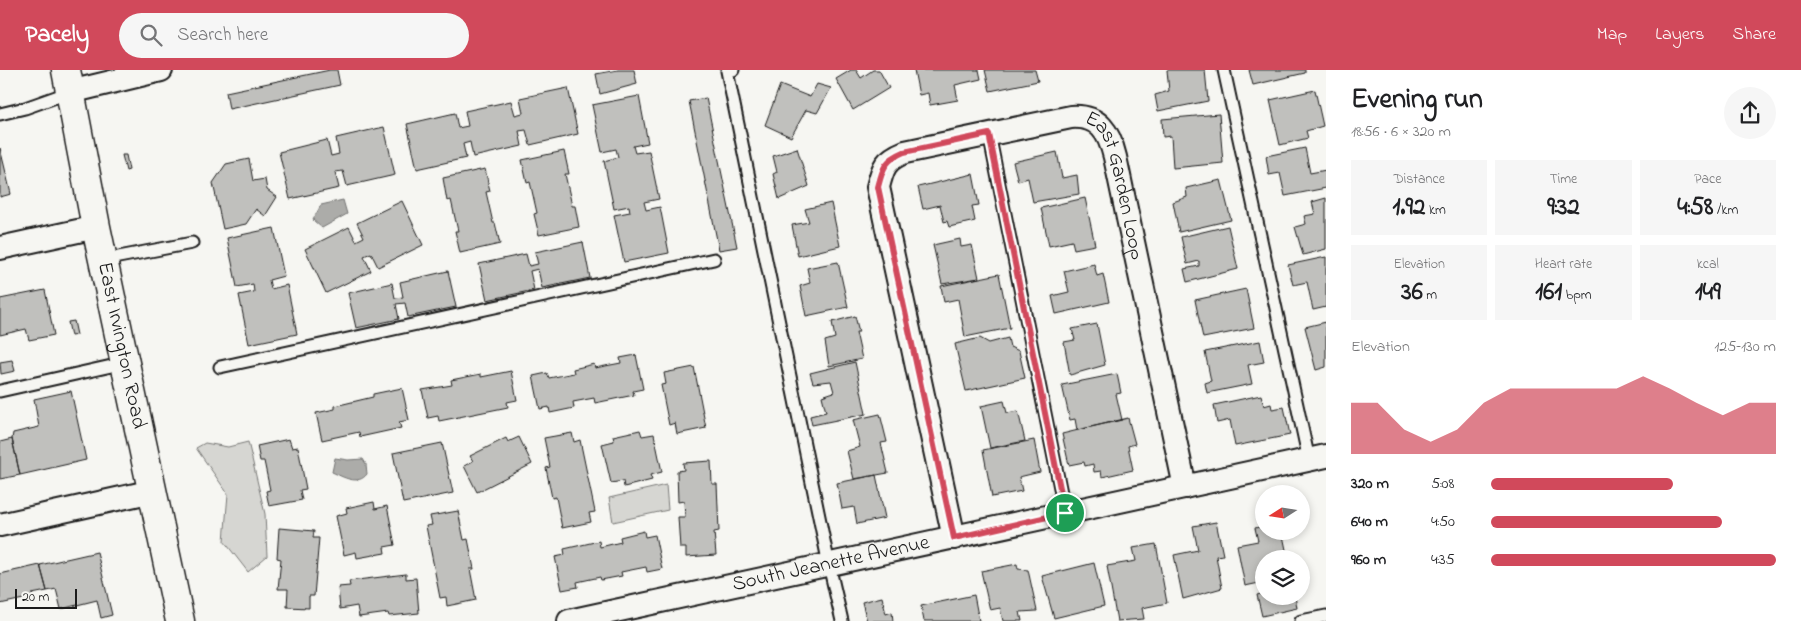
<!DOCTYPE html>
<meta charset="utf-8">
<style>
:root{--surface:#fff;--page:#f6f6f6;--text:#202124;--muted:#757577;--accent:#d1495b}
body{margin:0;font-family:"Indie Flower",sans-serif;background:var(--page);color:var(--text);height:100vh;display:flex;flex-direction:column;font-size:19px;white-space:nowrap}
*{box-sizing:border-box;margin:0}
p{font-size:16px;color:var(--muted)}
.icon{flex:none;width:28px;height:28px;fill:none;stroke:currentColor;stroke-width:2;stroke-linecap:round;stroke-linejoin:round}
.map{position:relative;flex:1;overflow:hidden}
.panel{display:flex;flex-direction:column;background:var(--surface);width:475px}
.panel>*{flex:none}
.needle{width:32px;rotate:258deg}
.fabs{position:absolute;left:1255px;top:415px;display:grid;gap:10px}
.fabs a{display:grid;place-items:center;width:55px;height:55px;border-radius:50%;background:var(--surface);box-shadow:0 2px 8px #0003;font-size:25px}
.scale{position:absolute;left:15px;bottom:12px;width:62px;box-sizing:border-box;padding-left:5px;border:2px solid #1c1c1c;border-top:0;font-size:14px;line-height:18px;white-space:nowrap;color:#1c1c1c;-webkit-text-stroke:4px #f6f6f2;paint-order:stroke}
.pin{position:absolute;display:grid;place-items:center;width:42px;height:42px;color:#fff;margin:-21px;border:2px solid #fff;border-radius:50%;box-shadow:0 1px 5px #0007}
.round{display:grid;place-items:center;flex:none;width:52px;height:52px;border-radius:26px;background:var(--page)}
.headline{display:flex;align-items:center;justify-content:space-between;height:85px;padding:0 25px}
h1{font-size:28px;font-weight:700;line-height:38px}
.figures{display:grid;grid-template-columns:repeat(3,1fr);gap:8px;height:85px;padding:5px 25px}
.figures div{display:grid;align-content:center;border-radius:0px;background:var(--page);text-align:center}
.figures b{font-size:25px;font-weight:700}
.figures small{font-size:14px;font-weight:400}
.figures p{font-size:14px}
.chart{height:140px;padding:10px 25px}
.chart p{display:flex;justify-content:space-between}
.chart svg{width:100%;height:90px;margin-top:5px;fill:var(--accent);opacity:.7}
ul{padding:0 25px;list-style:none;font-size:16px}
li{display:grid;grid-template-columns:80px 60px 1fr;align-items:center;height:38px}
li i{height:12px;border-radius:6px;background:var(--accent)}
header{display:flex;align-items:center;gap:30px;box-sizing:border-box;height:70px;padding:0 25px;background:var(--accent);color:#fff}
header strong{font-size:24px}
nav{display:flex;gap:28px;margin-inline-start:auto;font-size:18px}
.search{width:350px;height:45px;background:var(--page);display:flex;align-items:center;gap:12px;box-sizing:border-box;padding:0 18px;border-radius:28px;color:var(--muted);font-size:19px}
main{display:flex;flex:1;min-height:0}
.map>svg:first-child{display:block}
.green{fill:#d6d6d2;stroke:#797977}
.water{fill:#acaca9;stroke:#727271}
.building{fill:#c0c0bd;stroke:#1c1c1c}
.lines{fill:none;stroke-linecap:round;stroke-linejoin:round}
.lane-casing{stroke:#1c1c1c;stroke-width:15}
.street-casing{stroke:#1c1c1c;stroke-width:26}
.secondary-casing{stroke:#1c1c1c;stroke-width:31}
.lane{stroke:#f6f6f2;stroke-width:11}
.street{stroke:#f6f6f2;stroke-width:22}
.secondary{stroke:#f6f6f2;stroke-width:28}
.route-casing{stroke:#fff;stroke-width:10}
.route{stroke:#d1495b;stroke-width:6}
.labels{text-anchor:middle;dominant-baseline:central;stroke-width:4;stroke-linejoin:round;paint-order:stroke}
.street-label{font-size:21px;fill:#1c1c1c;stroke:#f6f6f2}
</style>
<header>
<strong>Pacely</strong>
<div class="search"><svg class="icon" aria-label="search" viewBox="0 0 24 24"><circle cx="10" cy="10" r="6"/><path d="M15 15l6 6"/></svg>Search here</div>
<nav><a>Map</a><a>Layers</a><a>Share</a></nav>
</header>
<main>
<div class="map">
<svg width="1326" height="551" viewBox="0 0 1326 551">
<rect width="100%" height="100%" fill="#f6f6f2"/>
<filter id="ink" filterUnits="userSpaceOnUse"><feTurbulence type="fractalNoise" baseFrequency=".02" numOctaves="2"/><feDisplacementMap in="SourceGraphic" scale="10" xChannelSelector="R" yChannelSelector="G"/><feConvolveMatrix kernelMatrix="1 2 1 2 8 2 1 2 1" color-interpolation-filters="sRGB"/></filter>
<g filter="url(#ink)">
<path class="green" d="M 248,372 L 265,444 L 267,486 L 248,502 L 224,471 L 228,424 L 196,378 L 205,373 L 228,377 Z
M 666,415 L 668,440 L 613,452 L 609,428 Z"/>
<path class="water" d="M 343,130 L 347,144 L 322,158 L 313,150 L 321,135 Z
M 335,388 L 348,390 L 363,389 L 366,394 L 367,404 C 358,416 343,407 332,402 Z"/>
<path class="building" d="M 330,0 L 337,0 L 340,15 L 229,39 L 226,22 Z
M 618,0 L 634,0 L 637,14 L 600,24 L 596,4 Z
M 851,0 L 856,0 L 861,8 L 873,0 L 879,0 L 889,18 L 853,40 L 836,9 Z
M 914,0 L 979,0 L 981,9 L 955,15 L 958,30 L 930,35 L 928,23 L 919,25 Z
M 985,0 L 1035,0 L 1038,11 L 990,21 Z
M 1167,0 L 1205,0 L 1208,31 L 1158,41 L 1155,25 L 1169,21 Z
M 1249,0 L 1305,0 L 1305,3 L 1253,15 Z
M 817,14 L 831,18 L 817,43 L 806,40 L 791,67 L 765,55 L 780,15 L 810,27 Z
M 568,18 L 578,64 L 530,75 L 526,60 L 519,61 L 522,76 L 473,87 L 470,72 L 463,74 L 466,88 L 417,99 L 407,54 L 455,43 L 458,58 L 468,56 L 465,41 L 511,31 L 515,45 L 523,43 L 520,28 Z
M 1315,20 L 1323,56 L 1306,61 L 1308,68 L 1280,75 L 1270,30 Z
M 639,26 L 648,73 L 633,76 L 635,83 L 649,81 L 659,129 L 644,132 L 646,140 L 660,137 L 669,183 L 624,192 L 614,145 L 630,142 L 629,136 L 614,139 L 604,91 L 618,87 L 616,79 L 602,82 L 592,35 Z
M 706,28 L 737,177 L 719,180 L 689,31 Z
M 1219,44 L 1223,93 L 1173,98 L 1171,66 L 1163,67 L 1162,49 Z
M 384,57 L 395,105 L 347,116 L 343,101 L 335,102 L 339,118 L 290,129 L 279,82 L 327,70 L 331,86 L 339,84 L 336,68 Z
M 0,78 L 11,124 L 0,127 Z
M 797,78 L 809,116 L 779,129 L 773,104 L 777,102 L 773,86 Z
M 1305,78 L 1310,103 L 1326,100 L 1326,118 L 1285,126 L 1280,103 L 1269,105 L 1266,86 Z
M 564,81 L 569,104 L 565,104 L 572,136 L 575,136 L 579,157 L 539,165 L 534,144 L 537,143 L 530,112 L 527,113 L 522,90 Z
M 1057,82 L 1062,108 L 1077,105 L 1079,124 L 1033,132 L 1028,108 L 1018,111 L 1013,92 Z
M 122,85 L 126,85 L 129,100 L 126,101 Z
M 249,89 L 253,111 L 265,109 L 267,120 L 277,127 L 265,146 L 256,139 L 246,154 L 223,159 L 213,113 L 226,94 Z
M 485,99 L 490,121 L 486,122 L 493,153 L 495,153 L 500,174 L 460,183 L 455,161 L 458,161 L 451,130 L 447,131 L 443,108 Z
M 973,104 L 979,135 L 972,136 L 975,151 L 949,157 L 947,151 L 944,152 L 940,135 L 923,139 L 918,117 Z
M 1221,110 L 1231,150 L 1179,162 L 1173,132 L 1187,127 L 1186,118 Z
M 1085,128 L 1095,175 L 1074,179 L 1072,171 L 1049,176 L 1041,138 Z
M 1326,128 L 1326,179 L 1303,185 L 1295,157 L 1306,154 L 1304,146 L 1315,144 L 1312,132 Z
M 402,131 L 423,175 L 378,197 L 371,183 L 364,186 L 371,201 L 326,223 L 305,179 L 349,157 L 356,171 L 364,167 L 357,153 Z
M 831,133 L 840,176 L 798,186 L 792,155 L 809,152 L 805,139 Z
M 1228,156 L 1238,199 L 1187,212 L 1184,199 L 1199,196 L 1199,191 L 1187,194 L 1181,167 Z
M 274,158 L 284,206 L 269,210 L 271,219 L 287,215 L 297,264 L 249,274 L 239,225 L 254,222 L 253,214 L 237,217 L 227,168 Z
M 960,169 L 961,177 L 972,175 L 979,208 L 942,214 L 933,175 Z
M 583,172 L 590,208 L 542,218 L 538,199 L 530,201 L 534,220 L 487,230 L 479,194 L 526,184 L 529,196 L 538,194 L 535,182 Z
M 1326,187 L 1326,237 L 1313,240 L 1307,212 L 1293,215 L 1288,195 Z
M 838,192 L 848,237 L 806,246 L 800,216 L 810,213 L 807,198 Z
M 1094,194 L 1097,206 L 1103,204 L 1109,232 L 1056,244 L 1052,226 L 1069,222 L 1064,201 Z
M 448,201 L 456,237 L 408,247 L 405,233 L 396,234 L 399,249 L 356,258 L 348,223 L 392,213 L 395,228 L 403,227 L 400,212 Z
M 999,204 L 1010,258 L 965,267 L 958,229 L 944,232 L 941,216 Z
M 1246,219 L 1254,258 L 1203,268 L 1195,230 Z
M 45,220 L 54,265 L 29,270 L 26,259 L 0,265 L 0,229 Z
M 855,246 L 859,262 L 856,262 L 862,289 L 829,296 L 825,271 L 835,268 L 832,252 Z
M 74,251 L 77,265 L 71,266 L 68,252 Z
M 1326,252 L 1326,297 L 1316,300 L 1305,257 Z
M 1097,254 L 1105,295 L 1070,305 L 1064,272 L 1075,270 L 1072,259 Z
M 980,268 L 989,273 L 1008,268 L 1010,277 L 1019,281 L 1025,308 L 966,321 L 955,274 Z
M 1260,271 L 1264,292 L 1248,295 L 1252,314 L 1207,323 L 1205,313 L 1211,311 L 1205,282 Z
M 636,285 L 643,319 L 633,321 L 634,325 L 595,333 L 594,328 L 573,332 L 574,338 L 550,343 L 549,337 L 540,339 L 533,306 L 547,303 L 549,308 L 574,303 L 573,299 L 594,294 L 595,298 L 621,293 L 620,288 Z
M 12,290 L 15,301 L 1,304 L 0,292 Z
M 855,292 L 866,344 L 812,355 L 810,346 L 826,342 L 822,326 L 834,322 L 831,311 L 813,313 L 810,303 Z
M 694,297 L 706,358 L 677,364 L 675,353 L 669,355 L 661,315 L 666,314 L 664,303 Z
M 511,301 L 517,330 L 507,332 L 508,337 L 439,351 L 438,346 L 428,348 L 422,320 L 452,315 L 451,310 L 481,304 L 481,307 Z
M 1117,304 L 1121,323 L 1116,324 L 1122,350 L 1077,360 L 1075,349 L 1070,350 L 1062,315 Z
M 402,318 L 409,350 L 399,352 L 401,358 L 360,367 L 359,362 L 322,370 L 316,343 L 335,339 L 335,336 L 373,327 L 373,324 Z
M 71,321 L 86,390 L 20,405 L 12,369 L 13,363 L 39,357 L 34,329 Z
M 1261,325 L 1264,336 L 1271,334 L 1272,339 L 1284,337 L 1290,365 L 1235,376 L 1230,350 L 1217,353 L 1214,335 Z
M 1004,331 L 1007,343 L 1018,341 L 1025,371 L 990,378 L 981,336 Z
M 880,344 L 887,372 L 881,373 L 888,403 L 854,409 L 847,381 L 860,377 L 853,350 Z
M 1128,348 L 1135,374 L 1128,376 L 1133,400 L 1102,407 L 1101,401 L 1094,402 L 1093,394 L 1085,396 L 1084,392 L 1069,395 L 1062,364 Z
M 640,360 L 642,366 L 654,364 L 662,402 L 650,405 L 652,410 L 624,417 L 623,411 L 611,413 L 602,374 L 614,371 L 613,366 Z
M 572,363 L 574,372 L 580,370 L 595,442 L 589,443 L 591,452 L 562,458 L 556,427 L 552,428 L 546,398 L 550,397 L 544,368 Z
M 519,367 L 532,394 L 477,422 L 464,396 L 473,391 L 470,386 L 506,368 L 508,372 Z
M 12,369 L 20,405 L 0,409 L 0,372 Z
M 289,369 L 292,378 L 298,377 L 306,419 L 300,420 L 302,430 L 269,436 L 266,421 L 270,420 L 264,391 L 260,391 L 257,376 Z
M 1034,370 L 1040,402 L 1019,407 L 1022,421 L 992,427 L 983,380 Z
M 442,373 L 453,423 L 403,433 L 393,383 Z
M 711,391 L 712,414 L 717,414 L 719,461 L 714,462 L 716,485 L 686,487 L 686,478 L 680,478 L 678,447 L 685,447 L 684,431 L 678,432 L 677,401 L 684,400 L 683,393 Z
M 876,405 L 885,448 L 857,454 L 854,437 L 842,439 L 837,413 Z
M 374,432 L 375,439 L 387,436 L 395,475 L 384,477 L 385,483 L 357,488 L 356,482 L 344,485 L 336,446 L 347,443 L 346,438 Z
M 458,441 L 464,470 L 468,469 L 474,499 L 470,499 L 476,530 L 447,536 L 446,527 L 440,528 L 426,456 L 432,455 L 430,446 Z
M 1216,452 L 1223,485 L 1216,486 L 1222,518 L 1183,529 L 1174,485 L 1198,480 L 1193,456 Z
M 1264,456 L 1264,461 L 1282,461 L 1288,489 L 1264,489 L 1264,512 L 1245,516 L 1237,475 L 1258,471 L 1255,458 Z
M 279,458 L 314,461 L 313,468 L 319,468 L 314,526 L 309,526 L 309,538 L 287,537 L 288,519 L 278,519 L 281,489 L 277,488 Z
M 644,461 L 645,467 L 655,465 L 662,499 L 647,502 L 646,497 L 621,502 L 622,506 L 601,510 L 600,507 L 577,512 L 578,517 L 562,520 L 555,487 L 565,485 L 564,479 L 599,471 L 600,477 L 621,472 L 620,467 Z
M 1156,474 L 1167,533 L 1142,538 L 1144,549 L 1117,551 L 1107,496 L 1136,491 L 1133,478 Z
M 97,482 L 112,545 L 101,548 L 97,530 L 61,539 L 56,519 L 47,521 L 40,495 Z
M 1094,493 L 1104,536 L 1054,548 L 1042,506 Z
M 1017,494 L 1018,499 L 1028,500 L 1037,541 L 1020,542 L 1022,551 L 1003,551 L 1000,538 L 990,540 L 981,501 Z
M 40,495 L 47,521 L 32,524 L 33,532 L 29,533 L 28,528 L 0,534 L 0,504 Z
M 406,504 L 406,509 L 416,508 L 419,543 L 389,546 L 388,543 L 359,547 L 357,536 L 340,539 L 338,517 L 350,516 L 349,511 Z
M 1264,523 L 1264,526 L 1295,526 L 1297,538 L 1262,546 L 1257,525 Z
M 974,525 L 979,551 L 924,551 L 921,536 Z
M 882,527 L 886,544 L 892,542 L 893,551 L 867,551 L 862,532 Z"/>
<g class="lines">
<g class="lane-casing">
<path id="lane" d="M 733,0 L 727,1 L 829,495 L 842,551
M 1224,0 L 1309,390
M 0,44 L 25,38 L 70,22
M 989,64 L 1065,443
M 103,190 L 192,173
M 220,297 L 714,189
M 0,321 L 125,293
M 1301,551 L 1326,546"/>
</g>
<g class="street-casing">
<g id="street">
<path d="M 70,22 L 161,0"/>
<path d="M 0,178 L 96,157"/>
<path d="M 0,455 L 153,421"/>
<path id="s1" d="M 954,468 L 878,117 C 883,97 885,90 905,82 L 1071,47 C 1099,45 1109,62 1115,87 L 1185,417"/>
<path id="s2" d="M 569,551 L 1326,386"/>
</g>
</g>
<g class="secondary-casing">
<g id="secondary">
<path id="s3" d="M 66,0 L 96,157 L 180,551"/>
</g>
</g>
<use href="#lane" class="lane"/>
<use href="#street" class="street"/>
<use href="#secondary" class="secondary"/>
</g>
</g>
<g class="lines" filter="url(#ink)">
<g class="route-casing">
<path id="route" d="M 989,64 L 1065,443 L 954,468 L 878,117 C 883,97 885,90 904,82 Z"/>
</g>
<use href="#route" class="route"/>
</g>
<g class="labels">
<g class="street-label">
<text stroke="none"><textPath href="#s1" startOffset="669">East Garden Loop</textPath></text>
<text stroke="none"><textPath href="#s3" startOffset="281">East Irvington Road</textPath></text>
<text stroke="none"><textPath href="#s2" startOffset="268">South Jeanette Avenue</textPath></text>
</g>
</g>
</svg>
<div class="fabs">
<a><svg class="needle" viewBox="-14 -14 28 28"><path d="M0-13l5 13h-10z" fill="#e53935"/><path d="M0 13l5-13h-10z" fill="#757577"/></svg></a>
<a><svg class="icon" aria-label="layers" viewBox="0 0 24 24"><path d="M12 4l9 5-9 5-9-5zM3 14l9 5 9-5"/></svg></a>
</div>
<div class="scale">20 m</div>
<div class="pin" style="left:1065px;top:443px;background:#1e9e55"><svg class="icon" aria-label="arrive" viewBox="0 0 24 24"><path d="M6 21V4h12l-3 4 3 4H6"/></svg></div>
</div>
<section class="panel">
<div class="headline"><div><h1>Evening run</h1><p>18:56 · 6 × 320 m</p></div><a class="round"><svg class="icon" aria-label="share" viewBox="0 0 24 24"><path d="M12 15V3M7 8l5-5 5 5M5 13v7h14v-7"/></svg></a></div>
<div class="figures">
<div><p>Distance</p><b>1.92<small> km</small></b></div>
<div><p>Time</p><b>9:32</b></div>
<div><p>Pace</p><b>4:58<small> /km</small></b></div>
</div>
<div class="figures">
<div><p>Elevation</p><b>36<small> m</small></b></div>
<div><p>Heart rate</p><b>161<small> bpm</small></b></div>
<div><p>kcal</p><b>149</b></div>
</div>
<div class="chart"><p><span>Elevation</span>125–130 m</p>
<svg viewBox="0 0 160 44" preserveAspectRatio="none"><path d="M0 44V19L10 19L20 32L30 38L40 32L50 19L60 12L70 12L80 12L90 12L100 12L110 6L120 12L130 19L140 25L150 19L160 19V44z"/></svg>
</div>
<ul>
<li><b>320 m</b>5:08<i style="width:64%"></i></li>
<li><b>640 m</b>4:50<i style="width:81%"></i></li>
<li><b>960 m</b>4:35<i style="width:100%"></i></li>
</ul>
</section>
</main>
